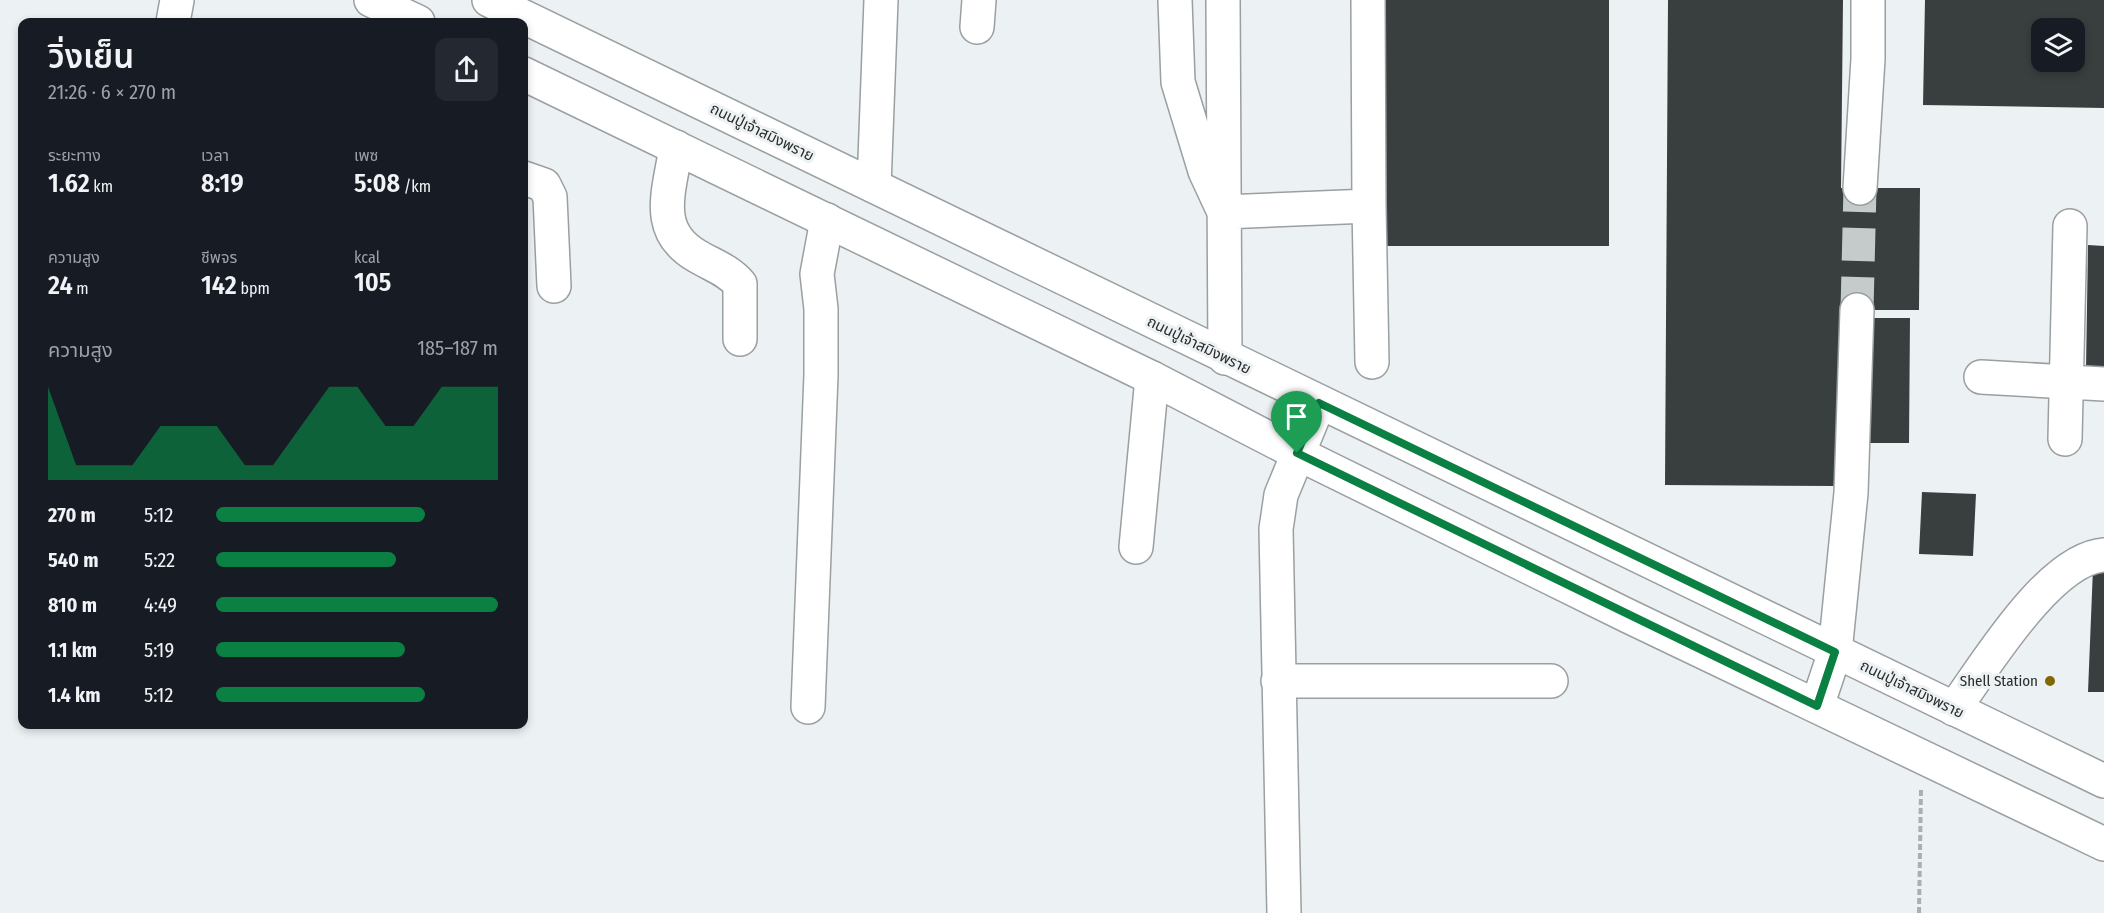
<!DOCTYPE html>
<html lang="th">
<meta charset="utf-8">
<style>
:root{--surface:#171b24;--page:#242831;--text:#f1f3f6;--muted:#9ea1a6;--accent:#0b8043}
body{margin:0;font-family:"Fira Sans Condensed","Noto Sans Thai",sans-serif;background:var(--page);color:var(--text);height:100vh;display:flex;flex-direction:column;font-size:22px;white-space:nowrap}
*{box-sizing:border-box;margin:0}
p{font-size:20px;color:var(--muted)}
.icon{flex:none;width:33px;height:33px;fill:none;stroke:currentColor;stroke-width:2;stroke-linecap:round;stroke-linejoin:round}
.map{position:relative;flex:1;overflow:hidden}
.details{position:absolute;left:18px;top:18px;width:510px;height:711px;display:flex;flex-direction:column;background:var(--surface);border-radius:12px;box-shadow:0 3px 9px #0003}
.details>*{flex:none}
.controls{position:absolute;left:2031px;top:18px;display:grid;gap:12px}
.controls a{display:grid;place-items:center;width:54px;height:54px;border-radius:12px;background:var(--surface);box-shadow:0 3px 9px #0003;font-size:30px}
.pin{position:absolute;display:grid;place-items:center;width:51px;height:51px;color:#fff;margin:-62px -26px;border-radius:50% 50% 50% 0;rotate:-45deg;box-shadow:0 0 6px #0007}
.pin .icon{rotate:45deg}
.round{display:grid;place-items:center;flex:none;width:63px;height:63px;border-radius:12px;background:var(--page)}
.headline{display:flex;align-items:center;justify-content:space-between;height:102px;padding:0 30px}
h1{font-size:33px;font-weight:600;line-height:45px}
.stats{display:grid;grid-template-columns:repeat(3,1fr);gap:9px;height:102px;padding:6px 30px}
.stats div{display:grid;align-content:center}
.stats b{font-size:26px;font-weight:600}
.stats small{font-size:16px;font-weight:400}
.stats p{font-size:16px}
.chart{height:168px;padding:12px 30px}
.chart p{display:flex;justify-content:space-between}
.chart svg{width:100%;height:108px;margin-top:6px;fill:var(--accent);opacity:.7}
ul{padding:0 30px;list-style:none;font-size:20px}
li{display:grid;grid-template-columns:96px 72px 1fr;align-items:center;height:45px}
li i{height:15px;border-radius:8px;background:var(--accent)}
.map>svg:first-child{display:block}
.building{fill:#393e3f;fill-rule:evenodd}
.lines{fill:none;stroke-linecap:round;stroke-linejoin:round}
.minor-tunnel{stroke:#c5cacb;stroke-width:33;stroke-dasharray:33 16;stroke-linecap:butt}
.minor-casing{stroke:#9a9fa1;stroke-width:36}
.major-casing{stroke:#9a9fa1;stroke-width:36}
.path{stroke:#abafb0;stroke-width:4;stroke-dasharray:6 3;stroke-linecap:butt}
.minor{stroke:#fff;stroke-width:33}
.major{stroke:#fff;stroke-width:33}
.route-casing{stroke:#fff;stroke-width:12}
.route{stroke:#0b8043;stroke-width:8}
.poi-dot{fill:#7f6900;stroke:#ecf1f3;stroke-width:2}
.labels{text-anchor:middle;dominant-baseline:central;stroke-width:6;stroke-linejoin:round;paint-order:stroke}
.street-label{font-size:15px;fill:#2a2c2c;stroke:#ecf1f3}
.poi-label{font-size:15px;fill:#2a2c2c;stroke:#ecf1f3;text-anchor:end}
</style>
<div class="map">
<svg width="2104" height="913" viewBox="0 0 2104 913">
<rect width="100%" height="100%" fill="#ecf1f3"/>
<path class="building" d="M 1376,0 L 1609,0 L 1609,246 L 1387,246 L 1387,217 L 1376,217 Z
M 1668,0 L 1843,0 L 1841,188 L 1920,188 L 1919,310 L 1840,310 L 1839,486 L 1665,485 Z
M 1925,0 L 2104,0 L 2104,108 L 1923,105 ZM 2042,28 L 2074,28 L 2074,62 L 2042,62 Z
M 2088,245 L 2104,246 L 2104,371 L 2086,370 Z
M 1863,318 L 1910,318 L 1909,443 L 1862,443 Z
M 1922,492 L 1976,494 L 1973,556 L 1919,554 Z
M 2093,568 L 2104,568 L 2104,692 L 2088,692 Z"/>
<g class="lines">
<path class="minor-tunnel" d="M 1857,310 L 1860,188"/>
<g class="minor-casing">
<path id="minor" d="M 1175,0 L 1178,82 L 1205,171 L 1224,212 L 1369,206 L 1368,0
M 1223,0 L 1225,358
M 173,22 L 177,0
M 977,27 L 979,0
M 676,147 C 670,190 652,230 697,256 C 712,265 728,270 740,284 L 740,339
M 524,178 L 544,185 L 550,197 L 554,286
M 874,186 L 881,0
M 1860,188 L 1868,59 L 1868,0
M 1369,206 L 1372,362
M 1981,377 L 2104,384
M 2065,439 L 2070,226
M 1136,547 L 1152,378
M 1278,681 L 1551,681
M 1817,706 L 1835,652 L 1851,493 L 1857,310
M 808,707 L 821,375 L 821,309 L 817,274 L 827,220
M 1954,709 C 1985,666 2049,559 2104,555
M 1284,913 L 1276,529 L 1281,495 L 1319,403"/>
</g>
<g class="major-casing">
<path id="major" d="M 371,0 L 418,22
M 489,0 L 2104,781
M 524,74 L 1152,378 L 1297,453 L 1628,616 L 2104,844"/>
</g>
<path class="path" d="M 1919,913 L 1921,790"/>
<use href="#minor" class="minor"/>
<use href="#major" class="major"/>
</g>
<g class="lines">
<g class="route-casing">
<path id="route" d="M 1319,403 L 1835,652 L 1817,706 L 1297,453 Z"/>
</g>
<use href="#route" class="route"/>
</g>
<circle class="poi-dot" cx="2050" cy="681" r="6"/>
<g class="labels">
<g class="street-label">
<text transform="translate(762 132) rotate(26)">ถนนปู่เจ้าสมิงพราย</text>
<text transform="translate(1199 345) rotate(26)">ถนนปู่เจ้าสมิงพราย</text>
<text transform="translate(1912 689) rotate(26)">ถนนปู่เจ้าสมิงพราย</text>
</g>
<g class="poi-label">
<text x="2038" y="681">Shell Station</text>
</g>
</g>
</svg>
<div class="controls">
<a><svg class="icon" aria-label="layers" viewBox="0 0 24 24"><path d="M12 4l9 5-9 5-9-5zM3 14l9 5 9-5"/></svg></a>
</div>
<div class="pin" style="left:1297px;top:453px;background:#1e9e55"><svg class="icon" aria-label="arrive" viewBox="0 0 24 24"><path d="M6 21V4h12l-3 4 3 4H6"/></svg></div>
<section class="details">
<div class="headline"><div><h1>วิ่งเย็น</h1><p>21:26 · 6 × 270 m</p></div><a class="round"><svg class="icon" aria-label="share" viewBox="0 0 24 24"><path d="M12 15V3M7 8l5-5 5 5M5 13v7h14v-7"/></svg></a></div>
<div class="stats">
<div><p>ระยะทาง</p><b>1.62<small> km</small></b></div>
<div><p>เวลา</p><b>8:19</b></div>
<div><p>เพซ</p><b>5:08<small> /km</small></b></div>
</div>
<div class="stats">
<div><p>ความสูง</p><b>24<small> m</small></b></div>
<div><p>ชีพจร</p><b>142<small> bpm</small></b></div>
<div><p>kcal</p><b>105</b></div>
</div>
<div class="chart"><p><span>ความสูง</span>185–187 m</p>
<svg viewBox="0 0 160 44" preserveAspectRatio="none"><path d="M0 44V6L10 38L20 38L30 38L40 22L50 22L60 22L70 38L80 38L90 22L100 6L110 6L120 22L130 22L140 6L150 6L160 6V44z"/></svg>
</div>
<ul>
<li><b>270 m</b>5:12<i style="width:74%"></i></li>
<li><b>540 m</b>5:22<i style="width:64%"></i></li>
<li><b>810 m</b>4:49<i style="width:100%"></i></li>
<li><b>1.1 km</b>5:19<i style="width:67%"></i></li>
<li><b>1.4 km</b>5:12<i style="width:74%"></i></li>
</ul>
</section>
</div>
